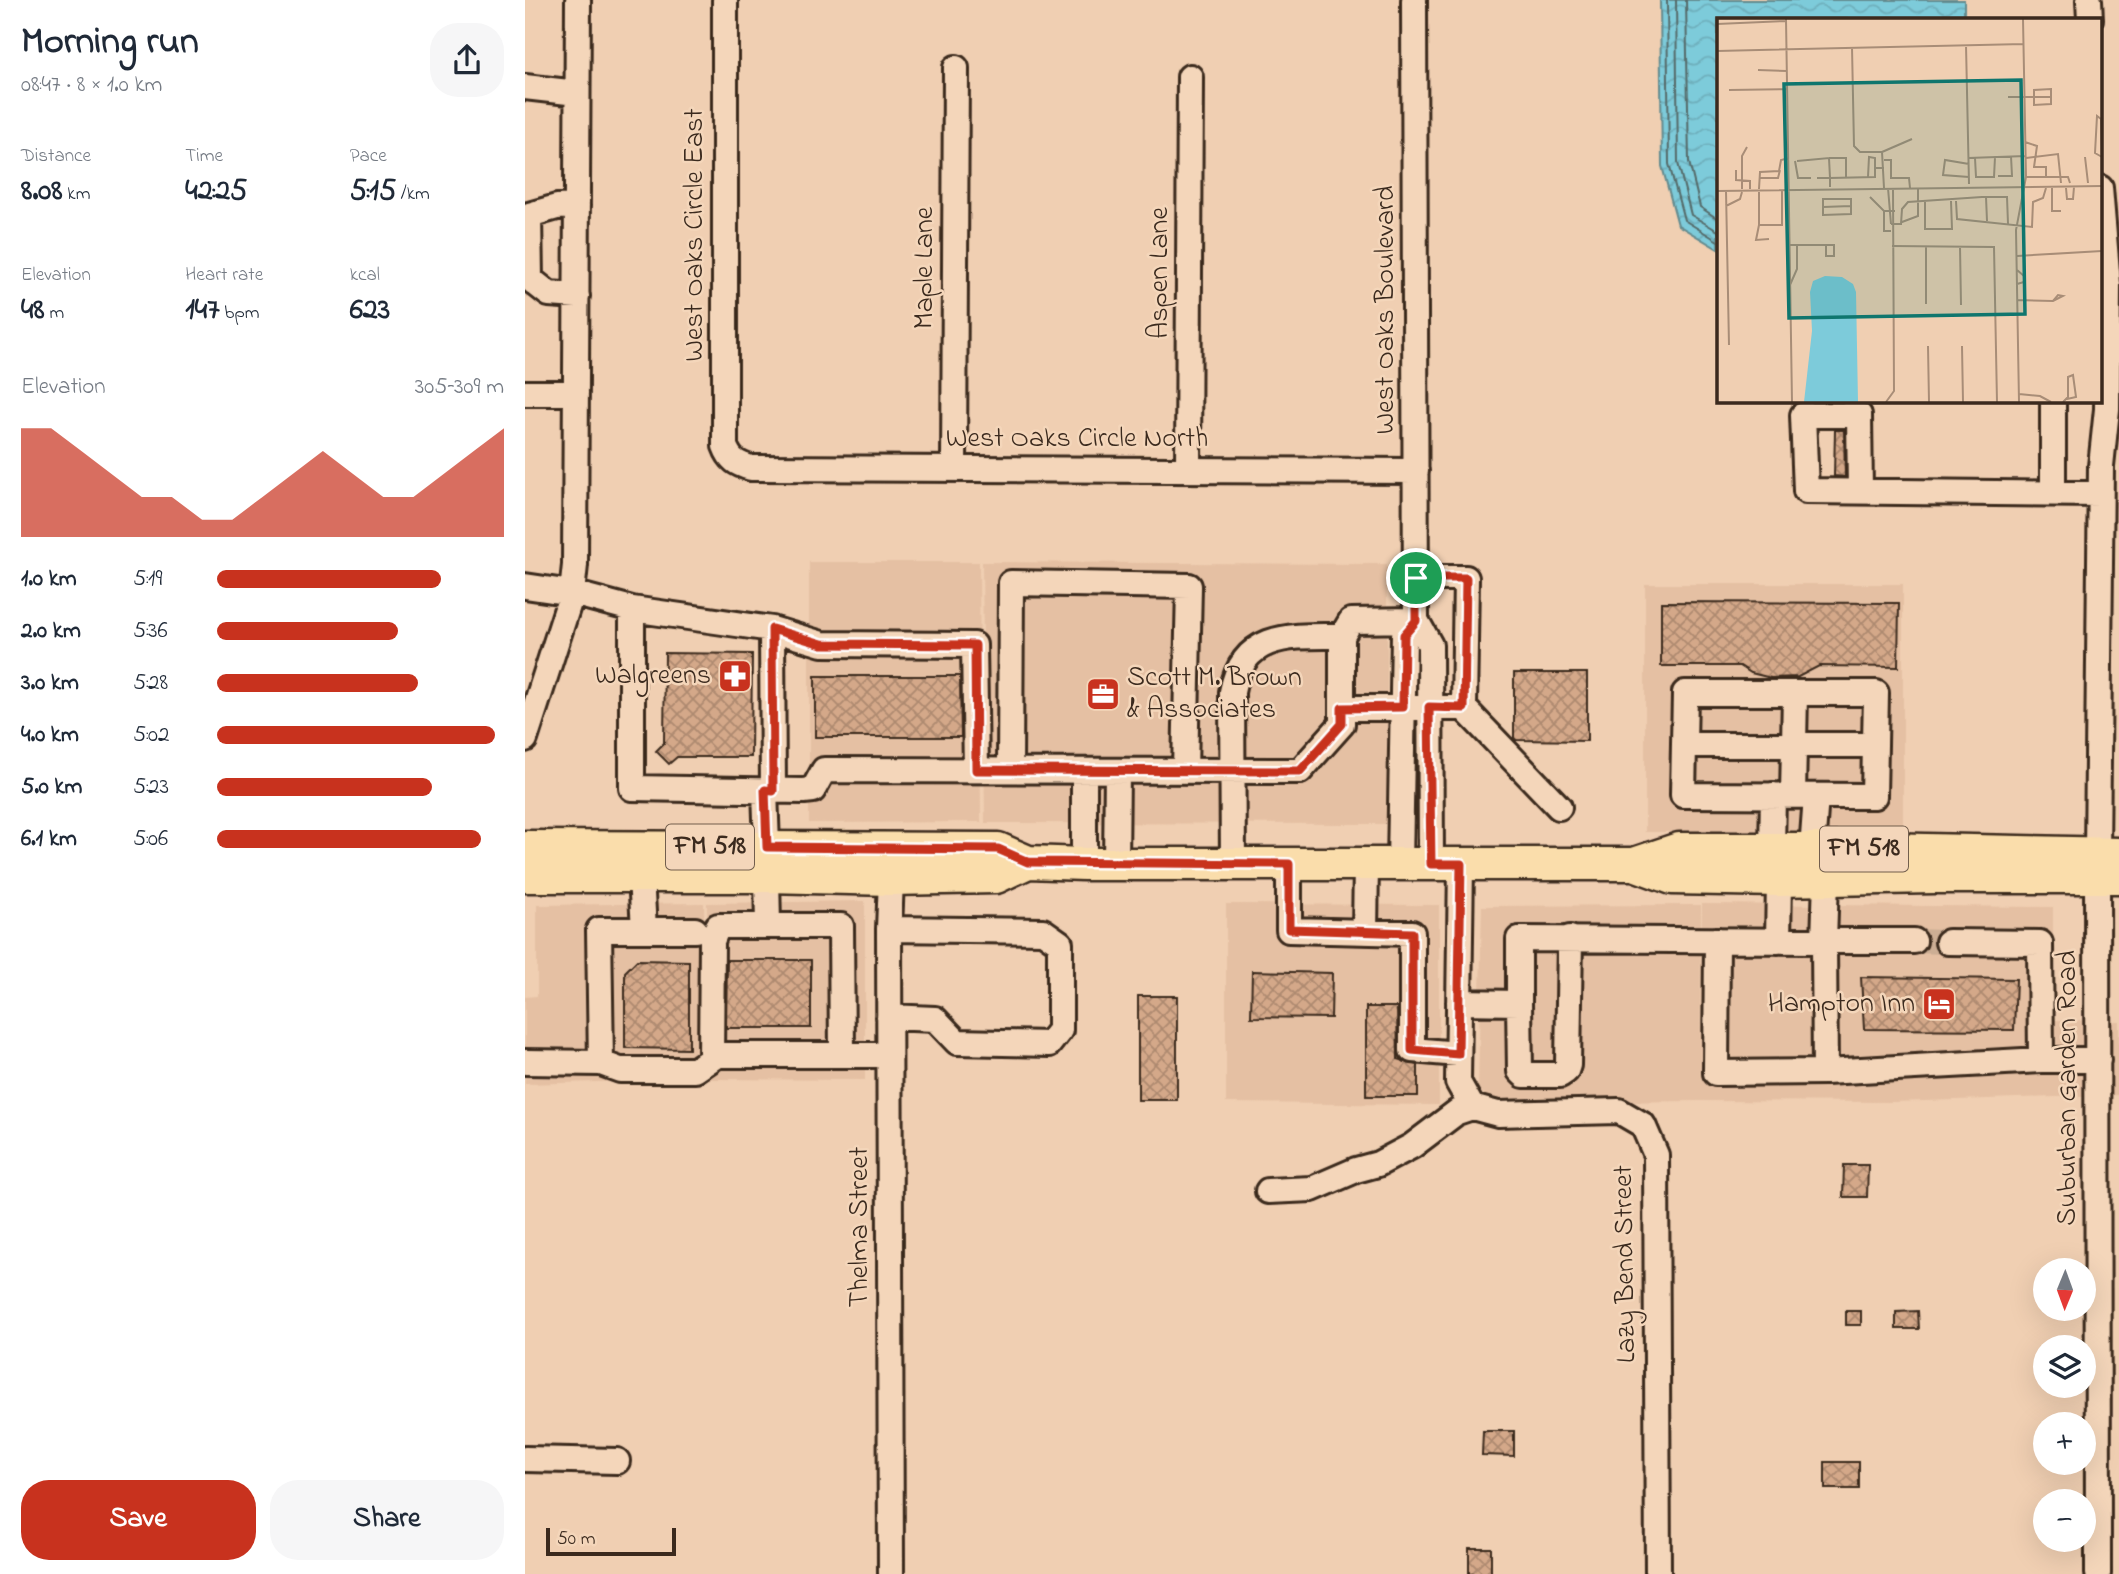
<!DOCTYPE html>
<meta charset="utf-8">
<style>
:root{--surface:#fff;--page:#f6f6f7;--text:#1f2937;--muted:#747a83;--accent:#c8321e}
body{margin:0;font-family:"Indie Flower",sans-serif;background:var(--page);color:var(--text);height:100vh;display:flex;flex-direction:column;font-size:26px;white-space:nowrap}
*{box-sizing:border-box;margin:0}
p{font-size:23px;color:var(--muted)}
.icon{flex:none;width:38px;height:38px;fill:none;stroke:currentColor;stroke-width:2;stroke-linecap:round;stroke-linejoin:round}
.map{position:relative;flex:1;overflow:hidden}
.panel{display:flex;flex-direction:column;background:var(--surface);width:525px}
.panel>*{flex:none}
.needle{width:46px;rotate:181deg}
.buttons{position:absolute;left:1508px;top:1258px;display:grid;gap:14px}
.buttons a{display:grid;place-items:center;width:63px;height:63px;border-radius:50%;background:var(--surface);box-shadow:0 7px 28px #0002;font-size:35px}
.scale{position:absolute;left:21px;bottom:18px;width:130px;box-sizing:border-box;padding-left:7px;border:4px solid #3b2a1e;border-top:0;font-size:19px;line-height:24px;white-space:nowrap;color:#3b2a1e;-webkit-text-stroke:5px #f4d6ba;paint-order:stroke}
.pin{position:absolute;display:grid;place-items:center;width:60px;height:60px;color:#fff;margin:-30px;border:4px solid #fff;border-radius:50%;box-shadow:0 2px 7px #0007}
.round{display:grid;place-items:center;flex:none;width:74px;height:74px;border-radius:28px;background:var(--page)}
.headline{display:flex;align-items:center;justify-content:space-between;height:119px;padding:0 21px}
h1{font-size:38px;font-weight:800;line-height:52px}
.figures{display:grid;grid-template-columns:repeat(3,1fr);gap:10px;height:119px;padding:7px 21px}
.figures div{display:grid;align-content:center}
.figures b{font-size:30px;font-weight:800}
.figures small{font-size:19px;font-weight:400}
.figures p{font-size:19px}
.chart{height:196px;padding:14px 21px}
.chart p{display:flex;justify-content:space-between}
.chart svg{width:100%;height:126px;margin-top:7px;fill:var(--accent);opacity:.7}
.button{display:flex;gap:14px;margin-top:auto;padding:14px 21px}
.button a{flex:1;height:80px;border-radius:28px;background:var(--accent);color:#fff;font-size:28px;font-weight:800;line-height:80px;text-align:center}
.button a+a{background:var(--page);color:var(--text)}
ul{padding:0 21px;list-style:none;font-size:23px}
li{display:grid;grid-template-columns:112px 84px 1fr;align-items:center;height:52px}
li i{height:18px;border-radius:9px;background:var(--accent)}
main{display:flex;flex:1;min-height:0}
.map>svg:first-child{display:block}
.built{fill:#e5c0a3}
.water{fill:url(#water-waves);stroke:#638b8f;stroke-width:2}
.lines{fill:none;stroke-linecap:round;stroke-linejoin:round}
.shore{stroke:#556a69;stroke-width:2}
.building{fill:url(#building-cross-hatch);stroke:#3b2a1e;stroke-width:2}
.minor-tunnel{stroke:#ccae94;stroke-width:24;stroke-dasharray:24 12;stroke-linecap:butt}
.minor-casing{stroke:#3b2a1e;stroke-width:30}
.major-casing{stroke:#3b2a1e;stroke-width:37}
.minor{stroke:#f4d6ba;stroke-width:24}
.major{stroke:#faddab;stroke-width:32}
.route-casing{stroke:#fff;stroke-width:14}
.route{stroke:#c8321e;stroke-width:9}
.labels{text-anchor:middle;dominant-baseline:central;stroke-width:5;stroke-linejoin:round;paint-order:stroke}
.shield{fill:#f4d6ba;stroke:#725e4d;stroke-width:2}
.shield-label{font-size:26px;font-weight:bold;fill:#3b2a1e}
.street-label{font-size:28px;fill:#3b2a1e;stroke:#f4d6ba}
.poi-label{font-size:28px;fill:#3b2a1e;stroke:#f4d6ba;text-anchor:end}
.inset-road{fill:none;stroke:#a88d77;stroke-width:2}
.view{fill:#0f766e;fill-opacity:0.15;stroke:#0f766e;stroke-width:3.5}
.inset-edge{fill:none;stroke:#3b2a1e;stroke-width:3.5}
</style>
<main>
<section class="panel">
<div class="headline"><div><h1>Morning run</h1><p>08:47 · 8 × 1.0 km</p></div><a class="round"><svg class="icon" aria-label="share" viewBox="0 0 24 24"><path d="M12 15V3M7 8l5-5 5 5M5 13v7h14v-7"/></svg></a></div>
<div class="figures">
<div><p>Distance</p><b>8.08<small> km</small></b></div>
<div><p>Time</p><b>42:25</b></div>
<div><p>Pace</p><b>5:15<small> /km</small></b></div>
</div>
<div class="figures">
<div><p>Elevation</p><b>48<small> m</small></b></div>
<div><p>Heart rate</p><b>147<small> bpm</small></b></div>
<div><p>kcal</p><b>623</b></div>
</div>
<div class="chart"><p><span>Elevation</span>305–309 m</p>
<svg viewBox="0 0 160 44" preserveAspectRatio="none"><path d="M0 44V6L10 6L20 14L30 22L40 30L50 30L60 38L70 38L80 30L90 22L100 14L110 22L120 30L130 30L140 22L150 14L160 6V44z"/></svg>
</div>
<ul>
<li><b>1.0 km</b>5:19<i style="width:78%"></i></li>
<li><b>2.0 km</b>5:36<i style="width:63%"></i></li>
<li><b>3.0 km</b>5:28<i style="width:70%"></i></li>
<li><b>4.0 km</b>5:02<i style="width:97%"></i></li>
<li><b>5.0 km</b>5:23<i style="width:75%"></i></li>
<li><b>6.1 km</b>5:06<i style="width:92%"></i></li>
</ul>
<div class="button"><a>Save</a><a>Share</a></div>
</section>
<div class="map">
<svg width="1594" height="1574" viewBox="0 0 1594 1574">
<defs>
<pattern id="water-waves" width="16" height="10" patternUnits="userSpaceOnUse" patternTransform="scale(1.75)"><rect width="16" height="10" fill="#7dcbda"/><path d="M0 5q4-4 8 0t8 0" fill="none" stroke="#6daebb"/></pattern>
<pattern id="building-cross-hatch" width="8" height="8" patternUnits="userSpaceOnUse" patternTransform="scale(1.75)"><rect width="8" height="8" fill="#d4a889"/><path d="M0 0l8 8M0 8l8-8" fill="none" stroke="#ad896f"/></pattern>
</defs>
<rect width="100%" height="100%" fill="#f0cfb2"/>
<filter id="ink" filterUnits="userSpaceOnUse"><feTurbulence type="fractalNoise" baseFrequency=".0143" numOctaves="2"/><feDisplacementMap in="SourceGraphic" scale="14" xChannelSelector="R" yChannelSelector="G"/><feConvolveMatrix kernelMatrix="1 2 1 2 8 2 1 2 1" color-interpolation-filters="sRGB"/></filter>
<g filter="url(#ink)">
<path class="built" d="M 284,562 L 454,562 L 456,822 L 284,823 Z
M 457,562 L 862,564 L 862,824 L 460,823 Z
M 1120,584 L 1378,584 L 1378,832 L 1120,832 Z
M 340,901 L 340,1080 L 183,1079 L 182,903 Z
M 179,903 L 182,1079 L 0,1084 L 0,997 L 12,996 L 12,905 Z
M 701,904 L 914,905 L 914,1105 L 701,1103 Z
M 1177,904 L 1528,907 L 1528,1020 L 1594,1021 L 1594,1095 L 1367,1102 L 1175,1101 L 968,1103 L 953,1089 L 957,906 L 1176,905 L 1175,1084 Z"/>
<path class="water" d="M 1135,0 L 1439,0 L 1439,19 L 1193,19 L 1193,249 L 1153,225 L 1137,166 Z"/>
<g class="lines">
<path class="shore" d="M 1142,0 L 1144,164 L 1159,220 L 1193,241
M 1151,0 L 1153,163 L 1166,215 L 1193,231
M 1161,0 L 1164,162 L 1175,207 L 1193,219"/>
</g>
<path class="building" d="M 1310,430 L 1319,430 L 1320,477 L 1309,476 Z
M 1136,602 L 1374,603 L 1373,667 L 1294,666 L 1273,677 L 1246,678 L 1226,673 L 1215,666 L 1136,666 Z
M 140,653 L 227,654 L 226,757 L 152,757 L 144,764 L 131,751 L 139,743 Z
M 989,673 L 1062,673 L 1062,741 L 991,740 L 989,738 Z
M 290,676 L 435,676 L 436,737 L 290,737 Z
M 112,960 L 164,961 L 164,1049 L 100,1048 L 100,972 Z
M 202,960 L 286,960 L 286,1028 L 201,1028 Z
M 727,971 L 807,973 L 806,1018 L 726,1017 Z
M 1336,977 L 1491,979 L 1489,1030 L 1339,1029 Z
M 613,996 L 652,996 L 652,1100 L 613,1100 Z
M 841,1007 L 872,1007 L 873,1059 L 893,1065 L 893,1096 L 841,1096 Z
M 1319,1165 L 1343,1165 L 1342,1197 L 1318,1197 Z
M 1321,1311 L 1336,1311 L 1336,1325 L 1321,1325 Z
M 1393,1311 L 1394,1329 L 1371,1329 L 1371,1312 Z
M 958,1431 L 989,1431 L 989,1456 L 957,1455 Z
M 1300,1462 L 1334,1462 L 1334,1489 L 1300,1489 Z
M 944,1548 L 966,1548 L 966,1574 L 944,1574 Z"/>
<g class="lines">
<path class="minor-tunnel" d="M 1389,941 L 1423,942"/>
<g class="minor-casing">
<path id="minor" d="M 200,0 L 200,446 C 205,460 212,464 226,468 L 891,471
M 889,0 L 891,620 L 905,645 L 906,864
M 1564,0 L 1565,19
M 0,87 L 52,93
M 52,296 L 24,294 L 5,279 L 4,215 L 32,207 L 52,206
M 0,393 L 51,393
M 429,468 L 431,68
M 663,470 L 665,77
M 1335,491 L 1334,415 L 1278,415 L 1281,491 L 1575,494
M 1528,493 L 1528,401
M 891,578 L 941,578 L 939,708
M 0,586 L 47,593 L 107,609 L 247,629 L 297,644 L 449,645 L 451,770
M 107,609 L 107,788 L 279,791 L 288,790 L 299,770 L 775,771 L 817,724 L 817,636 L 826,621 L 891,620
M 247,629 L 248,791
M 1160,693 L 1351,693 L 1349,796 L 1158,795 Z
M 817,708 L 939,708 L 1034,807
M 0,739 L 47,593 L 50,565 L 53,0
M 1159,745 L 1350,745
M 485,770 L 486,583 L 664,586 L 660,771
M 559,771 L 559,864
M 240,790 L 242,847
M 1268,795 L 1270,693
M 1247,849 L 1248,795
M 1287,850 L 1291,796
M 591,864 L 592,771
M 708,864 L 707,692 C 718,631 768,636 817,636
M 764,864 L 764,930 L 887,933 L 887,1050 L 933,1054
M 875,864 L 879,635 L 891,620
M 936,864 L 933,1082 L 947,1107 L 973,1114 L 1094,1111 L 1118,1125 L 1131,1155 L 1133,1574
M 116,876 L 119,930
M 242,876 L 243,926
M 364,929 L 518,931 L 535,943 L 535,1030 L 524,1044 L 432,1042 L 410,1019 L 364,1017
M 840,931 L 841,864
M 1192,940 L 1191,1073 L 1300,1072
M 1253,941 L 1254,880
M 1389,941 L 1299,941 L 1300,1072 L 1516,1060
M 1423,942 L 1515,943 L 1516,1060 L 1573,1060
M 934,1002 L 994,1003 L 994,939 L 1299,941 L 1301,879
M 994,1003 L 995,1071 L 999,1075 L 1035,1075 L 1041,1071 L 1043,1065 L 1045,938
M 186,1059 L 187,941 L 193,926 L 316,926 L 317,1055
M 0,1062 L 76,1063 L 95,1070 L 170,1070 L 192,1055 L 364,1055
M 76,1063 L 74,930 L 170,930
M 743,1191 L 787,1189 L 831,1170 L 853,1164 L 887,1146 L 932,1112 L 947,1107
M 0,1459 L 92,1461
M 366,1574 L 364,929 L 366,879
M 1573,1574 L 1572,855 L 1576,466 L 1582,409 L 1583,284 L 1575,188"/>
</g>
<g class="major-casing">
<path id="major" d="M 0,847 L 473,849 L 503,862 L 559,864 L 1109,864 L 1154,849 L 1356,849 L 1594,854
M 1109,864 L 1147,878 L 1254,880 L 1409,877 L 1594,877
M 0,876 L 242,876 L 366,879 L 471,877 L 503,862"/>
</g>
<use href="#minor" class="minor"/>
<use href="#major" class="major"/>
</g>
</g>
<g class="lines" filter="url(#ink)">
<g class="route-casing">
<path id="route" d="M 891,578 L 941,578 L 939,708 L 904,707 L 906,864 L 936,864 L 933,1054 L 887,1050 L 887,933 L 764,929 L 764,864 L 503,862 L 473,849 L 242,847 L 240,790 L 248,791 L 247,629 L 297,644 L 450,645 L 451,770 L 775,771 L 817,724 L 817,708 L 878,707 L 879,635 L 891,621 Z"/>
</g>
<use href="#route" class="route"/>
</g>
<defs>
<g id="pharmacy-square" transform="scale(1.75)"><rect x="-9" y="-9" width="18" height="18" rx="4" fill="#c8321e" stroke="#f4d6ba"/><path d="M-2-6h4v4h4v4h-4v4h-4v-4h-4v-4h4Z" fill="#fff"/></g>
<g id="office-square" transform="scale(1.75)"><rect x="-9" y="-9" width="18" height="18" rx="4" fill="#c8321e" stroke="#f4d6ba"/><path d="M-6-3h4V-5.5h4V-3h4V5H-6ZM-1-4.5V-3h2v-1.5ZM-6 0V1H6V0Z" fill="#fff"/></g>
<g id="hotel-square" transform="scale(1.75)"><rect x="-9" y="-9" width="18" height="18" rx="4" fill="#c8321e" stroke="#f4d6ba"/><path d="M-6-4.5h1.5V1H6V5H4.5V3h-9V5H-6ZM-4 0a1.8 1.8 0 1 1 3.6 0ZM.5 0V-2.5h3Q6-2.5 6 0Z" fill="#fff"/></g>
</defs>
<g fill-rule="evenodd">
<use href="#pharmacy-square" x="210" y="676"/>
<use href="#office-square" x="578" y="694"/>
<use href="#hotel-square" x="1414" y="1004"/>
</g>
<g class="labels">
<g class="shield">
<rect x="141" y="824.5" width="88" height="45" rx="5"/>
<rect x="1295" y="826.5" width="88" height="45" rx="5"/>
</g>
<g class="shield-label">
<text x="185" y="847">FM 518</text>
<text x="1339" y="849">FM 518</text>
</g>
<g class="street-label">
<text transform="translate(170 235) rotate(-90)">West Oaks Circle East</text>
<text transform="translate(400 268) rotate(-90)">Maple Lane</text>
<text transform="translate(635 273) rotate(-90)">Aspen Lane</text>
<text transform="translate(861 310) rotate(-90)">West Oaks Boulevard</text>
<text x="552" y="439">West Oaks Circle North</text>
<text transform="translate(1543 1088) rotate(-90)">Suburban Garden Road</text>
<text transform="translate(335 1227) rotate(-90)">Thelma Street</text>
<text transform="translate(1101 1264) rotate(-91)">Lazy Bend Street</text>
</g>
<g class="poi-label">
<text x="186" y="676">Walgreens</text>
<text x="602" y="678" text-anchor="start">Scott M. Brown<tspan x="602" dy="32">&amp; Associates</tspan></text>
<text x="1390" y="1004">Hampton Inn</text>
</g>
</g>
<g transform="translate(1192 18)">
<rect width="385" height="385" fill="#f0cfb2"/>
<path d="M 108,258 L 125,259 L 136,266 L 139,274 L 141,384 L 87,384 L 95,313 L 93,274 L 96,263 Z" fill="#7dcbda"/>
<path class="inset-road" d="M 69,1 L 75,384M 0,6 L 69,3M 249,27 L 252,166M 135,29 L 137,128 L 143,134 L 165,134 L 167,170M 0,33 L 307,26M 41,52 L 70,53M 334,71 L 334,86 L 317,87 L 317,72 ZM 12,72 L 71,71M 291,79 L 334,79M 308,124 L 320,128 L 317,149M 165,134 L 195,121M 385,136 L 384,101 L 380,98 L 378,135 L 385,139M 368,139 L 371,165M 112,140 L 129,140 L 129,160M 251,140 L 309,138M 258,140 L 259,159 L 277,159 L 278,139M 309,140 L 341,136 L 344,165M 167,142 L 174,142 L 174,160 L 192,160 L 193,170M 78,143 L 81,160 L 94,160M 80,143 L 112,140 L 113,160 L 100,160M 252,146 L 228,142 L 226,157 L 252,159M 316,149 L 329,149 L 329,159M 19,152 L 19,162 L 33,163 L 33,171M 281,158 L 295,158 L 294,138M 151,159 L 152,139 L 158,140 L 158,150M 309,159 L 351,159 L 353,165M 43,160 L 61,160 L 63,152M 113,169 L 113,160 L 158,159 L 158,150 L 167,150M 171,170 L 174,206M 335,170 L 335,193 L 344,193M 349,170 L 350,181 L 356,181 L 357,169M 25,171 L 25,138 L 30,129M 42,171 L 43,154 L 62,153 L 64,142 L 72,140M 0,173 L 385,168M 9,173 L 12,327M 42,174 L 42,207 L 65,207 L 65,173M 153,179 L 167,193 L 178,193M 269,179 L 270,203M 106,181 L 134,181 L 134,196 L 106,197 ZM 208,183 L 208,211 L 235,211 L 234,183M 239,183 L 240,201 L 315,209 L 316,184 L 326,180 L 329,170M 9,188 L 23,181 L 25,174M 106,189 L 134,188M 167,193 L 167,213 L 174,213M 185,204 L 201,198 L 201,170M 174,206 L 184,206 L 185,191 L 191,184 L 265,179 L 290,179 L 291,206M 42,207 L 39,222 L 52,221M 73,227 L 117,227 L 117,238 L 109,238 L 109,227M 175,228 L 277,229 L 280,384M 209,228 L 209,286M 243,228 L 244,287M 300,238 L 385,233M 300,252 L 307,258 L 307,264 L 300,266M 73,267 L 80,251 L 80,227M 300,282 L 336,283 L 346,278 L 341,277 L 336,283M 211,328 L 212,384M 245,328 L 246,384M 302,376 L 323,378 L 334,384M 169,384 L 177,373 L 176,170M 302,384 L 299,212 L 309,159 L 306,1M 346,384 L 351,379 L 351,359 L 356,357 L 359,379 L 350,381"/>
<path class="view" d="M 304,62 L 308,296 L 72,300 L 67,66 Z"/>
<rect width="385" height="385" class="inset-edge"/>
</g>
</svg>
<div class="buttons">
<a><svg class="needle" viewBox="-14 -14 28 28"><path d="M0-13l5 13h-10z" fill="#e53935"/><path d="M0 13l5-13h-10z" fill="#747a83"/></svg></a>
<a><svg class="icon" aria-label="layers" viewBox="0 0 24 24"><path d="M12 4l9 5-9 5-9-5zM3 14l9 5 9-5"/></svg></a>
<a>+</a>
<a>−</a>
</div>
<div class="scale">50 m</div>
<div class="pin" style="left:891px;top:578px;background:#1e9e55"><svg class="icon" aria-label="arrive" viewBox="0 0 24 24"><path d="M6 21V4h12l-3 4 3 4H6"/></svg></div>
</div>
</main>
